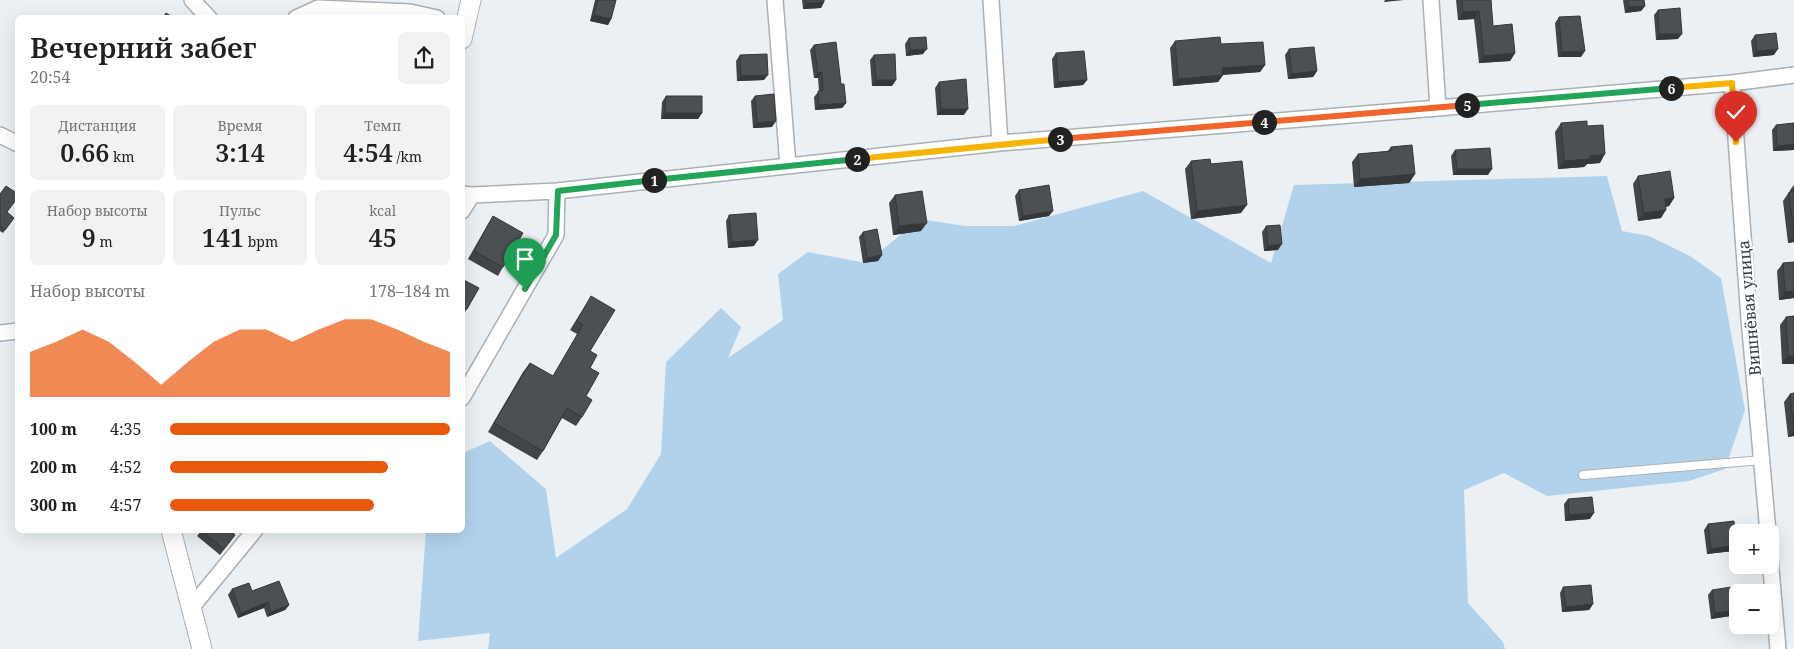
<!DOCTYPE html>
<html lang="ru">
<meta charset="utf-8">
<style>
:root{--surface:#fff;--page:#f2f2f2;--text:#202124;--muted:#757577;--accent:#ea580c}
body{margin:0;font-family:"Noto Serif",serif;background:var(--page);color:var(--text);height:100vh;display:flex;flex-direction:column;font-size:19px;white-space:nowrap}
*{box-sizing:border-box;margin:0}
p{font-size:16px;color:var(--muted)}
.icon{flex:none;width:28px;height:28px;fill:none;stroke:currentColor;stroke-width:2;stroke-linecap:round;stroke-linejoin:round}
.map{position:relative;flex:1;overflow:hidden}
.drawer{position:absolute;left:15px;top:15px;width:450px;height:518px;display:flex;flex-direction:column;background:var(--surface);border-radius:8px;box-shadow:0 5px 20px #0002}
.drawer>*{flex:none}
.tools{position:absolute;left:1729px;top:524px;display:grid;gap:10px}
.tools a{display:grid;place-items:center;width:50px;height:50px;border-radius:8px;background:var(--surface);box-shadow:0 5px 20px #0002;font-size:25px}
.pin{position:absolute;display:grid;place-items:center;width:42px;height:42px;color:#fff;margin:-51px -21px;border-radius:50% 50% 50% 0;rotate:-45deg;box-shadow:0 0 5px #0007}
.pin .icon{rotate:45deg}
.km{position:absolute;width:25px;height:25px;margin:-12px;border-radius:50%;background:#222;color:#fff;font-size:14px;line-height:25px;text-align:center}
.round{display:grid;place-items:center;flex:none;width:52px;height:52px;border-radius:8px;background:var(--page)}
.overview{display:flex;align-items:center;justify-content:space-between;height:85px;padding:0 15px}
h1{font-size:28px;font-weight:600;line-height:38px}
.figures{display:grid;grid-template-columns:repeat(3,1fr);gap:8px;height:85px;padding:5px 15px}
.figures div{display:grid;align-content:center;border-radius:8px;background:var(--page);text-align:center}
.figures b{font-size:25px;font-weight:600}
.figures small{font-size:14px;font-weight:400}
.figures p{font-size:14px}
.chart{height:140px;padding:10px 15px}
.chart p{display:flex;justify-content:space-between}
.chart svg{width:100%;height:90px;margin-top:5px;fill:var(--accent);opacity:.7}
ul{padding:0 15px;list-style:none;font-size:16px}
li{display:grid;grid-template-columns:80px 60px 1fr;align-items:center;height:38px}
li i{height:12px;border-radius:6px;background:var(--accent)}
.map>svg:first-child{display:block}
.green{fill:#b2d2ec}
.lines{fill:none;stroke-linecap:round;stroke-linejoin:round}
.service-casing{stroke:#acb0b4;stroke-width:10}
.minor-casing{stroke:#acb0b4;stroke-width:18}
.tertiary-casing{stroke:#acb0b4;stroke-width:21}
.service{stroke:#fff;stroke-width:8}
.minor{stroke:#fff;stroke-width:15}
.tertiary{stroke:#fff;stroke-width:19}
.wall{fill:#414547}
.shaded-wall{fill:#35383a}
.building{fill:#4c5053;stroke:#35383a}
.split-1-casing{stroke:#fff;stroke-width:10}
.split-2-casing{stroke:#fff;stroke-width:10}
.split-3-casing{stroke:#fff;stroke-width:10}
.split-4-casing{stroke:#fff;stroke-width:10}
.split-5-casing{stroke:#fff;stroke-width:10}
.split-6-casing{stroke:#fff;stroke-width:10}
.split-7-casing{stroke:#fff;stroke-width:10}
.split-1{stroke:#22a559;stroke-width:6}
.split-2{stroke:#22a559;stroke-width:6}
.split-3{stroke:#f5b400;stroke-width:6}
.split-4{stroke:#f0652b;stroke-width:6}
.split-5{stroke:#f0652b;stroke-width:6}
.split-6{stroke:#22a559;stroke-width:6}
.split-7{stroke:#f5b400;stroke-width:6}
.labels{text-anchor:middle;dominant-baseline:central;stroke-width:5;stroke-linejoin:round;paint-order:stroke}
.street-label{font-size:16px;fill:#3a3b3d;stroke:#fafdff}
</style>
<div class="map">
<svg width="1794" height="649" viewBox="0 0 1794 649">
<rect width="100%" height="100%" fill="#ebf0f4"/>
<path class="green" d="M 1607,176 L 1622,231 L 1649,236 L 1690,256 L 1721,278 L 1745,410 L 1725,469 L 1689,481 L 1547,496 L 1504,473 L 1464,490 L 1468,603 L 1503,642 L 1505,649 L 488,649 L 490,633 L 418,641 L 426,530 L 462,530 L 463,453 L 490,441 L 546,489 L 556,558 L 627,509 L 661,454 L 666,362 L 721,308 L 741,327 L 728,358 L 783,320 L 778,274 L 808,252 L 866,263 L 920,219 L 965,226 L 1014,226 L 1143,191 L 1271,263 L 1294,185 Z"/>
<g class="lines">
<g class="service-casing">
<path id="service" d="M 1583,475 L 1762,460"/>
</g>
<g class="minor-casing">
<path id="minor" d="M 192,0 L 209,18
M 775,0 L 788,166
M 991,0 L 1000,143
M 1431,0 L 1438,108
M 296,18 L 318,8 L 410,12 L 437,18
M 1732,83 L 1749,319 L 1768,532
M 0,135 L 18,144
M 462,194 L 472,195 L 557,191 L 1000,143 L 1438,108 L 1732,83 L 1794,75
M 462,211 L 472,195
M 0,333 L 18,331
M 462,398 L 556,235 L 557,191
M 1770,558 L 1778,649
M 191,608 L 255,530"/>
</g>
<g class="tertiary-casing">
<path id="tertiary" d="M 462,39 L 471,0
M 171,530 L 202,649"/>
</g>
<use href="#service" class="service"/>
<use href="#minor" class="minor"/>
<use href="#tertiary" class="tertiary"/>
</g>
<path class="wall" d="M 595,0 L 616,0 L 611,19 L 608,25 L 590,21 Z
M 802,0 L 824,0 L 824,2 L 821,8 L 803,9 Z
M 1456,0 L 1491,0 L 1493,26 L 1515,53 L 1510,61 L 1479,63 L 1474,19 L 1458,20 Z
M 1623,0 L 1644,0 L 1645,6 L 1641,11 L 1625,13 Z
M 1658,10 L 1678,39 L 1656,40 L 1654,15 Z
M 1559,17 L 1581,57 L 1558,57 L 1555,23 Z
M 1755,35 L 1774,55 L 1753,57 L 1751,41 Z
M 909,38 L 923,54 L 906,56 L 905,44 Z
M 1175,41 L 1221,44 L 1265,65 L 1260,72 L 1223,75 L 1218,82 L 1173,86 L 1170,48 Z
M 814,45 L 841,84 L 846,103 L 842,108 L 815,110 L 814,97 L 819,91 L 818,78 L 814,78 L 810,50 Z
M 1289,49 L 1317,71 L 1313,77 L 1288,79 L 1285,55 Z
M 1056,53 L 1087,80 L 1083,85 L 1054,88 L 1052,59 Z
M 740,55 L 764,80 L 737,81 L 736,61 Z
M 874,55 L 892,86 L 872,86 L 870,60 Z
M 939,82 L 964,115 L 937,115 L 935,88 Z
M 666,96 L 702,113 L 698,119 L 661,119 L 662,102 Z
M 755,96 L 772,127 L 753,128 L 751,101 Z
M 1561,123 L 1600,163 L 1587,164 L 1584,167 L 1558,169 L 1555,132 Z
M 1794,123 L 1794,150 L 1773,151 L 1772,130 L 1776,125 Z
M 1391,147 L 1415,174 L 1409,183 L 1354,187 L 1352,162 L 1358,154 L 1387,152 Z
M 1455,150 L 1488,175 L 1453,175 L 1451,156 Z
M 1191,161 L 1211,164 L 1241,213 L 1191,219 L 1185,169 Z
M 1638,176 L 1674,198 L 1669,206 L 1666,207 L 1661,218 L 1638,221 L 1633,184 Z
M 1794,185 L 1794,242 L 1788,243 L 1783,201 L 1789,192 L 1790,192 L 1790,190 Z
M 1019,190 L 1049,216 L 1019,221 L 1015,196 Z
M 0,194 L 7,212 L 14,218 L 3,233 L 0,231 Z
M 895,195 L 921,231 L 893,235 L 889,203 Z
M 729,215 L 754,246 L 728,248 L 726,221 Z
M 493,216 L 503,267 L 498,276 L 468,259 L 488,224 Z
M 1266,226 L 1278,250 L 1264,251 L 1262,232 Z
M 863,232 L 882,255 L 878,261 L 863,263 L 859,237 Z
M 1783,263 L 1794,298 L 1779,300 L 1777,271 Z
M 462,279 L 467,309 L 463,315 L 462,315 Z
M 591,296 L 590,368 L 582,417 L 576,426 L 562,418 L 543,451 L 537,460 L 488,432 L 523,372 L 530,363 L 553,376 L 577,334 L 570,330 Z
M 1794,316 L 1794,364 L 1782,364 L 1780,325 L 1786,317 Z
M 1794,393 L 1794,436 L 1788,437 L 1784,402 L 1790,394 Z
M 1568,499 L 1590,519 L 1565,521 L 1564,504 Z
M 1708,524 L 1733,551 L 1707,554 L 1704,530 Z
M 202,530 L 235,535 L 220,555 L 197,536 Z
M 1563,587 L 1593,604 L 1589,610 L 1562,612 L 1560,593 Z
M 232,589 L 252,591 L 289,605 L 285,610 L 267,617 L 264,608 L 238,618 L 228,595 Z
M 1712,590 L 1737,615 L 1711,619 L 1708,595 Z"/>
<path class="shaded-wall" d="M 1385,0 L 1404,0 L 1384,2 Z
M 824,2 L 821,8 L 803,9 L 806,3 Z
M 1645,6 L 1641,11 L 1625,13 L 1629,7 Z
M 1479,11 L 1474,19 L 1458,20 L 1463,12 Z
M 594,15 L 611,19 L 608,25 L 590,21 Z
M 1659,34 L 1682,34 L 1678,39 L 1656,40 Z
M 927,49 L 923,54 L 906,56 L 910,50 Z
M 1778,49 L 1774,55 L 1753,57 L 1757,51 Z
M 1585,51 L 1581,57 L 1558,57 L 1562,52 Z
M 1515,53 L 1510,61 L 1479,63 L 1484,56 Z
M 1265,65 L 1260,72 L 1217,75 L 1222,68 Z
M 1317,71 L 1313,77 L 1288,79 L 1292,74 Z
M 822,72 L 818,78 L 814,78 L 818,73 Z
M 768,75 L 764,80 L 737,81 L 741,76 Z
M 1223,75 L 1218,82 L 1173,86 L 1178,79 Z
M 876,80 L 896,80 L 892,86 L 872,86 Z
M 1087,80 L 1083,85 L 1054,88 L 1058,82 Z
M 846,103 L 842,108 L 815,110 L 819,105 Z
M 941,109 L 968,109 L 964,115 L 937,115 Z
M 665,113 L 702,113 L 698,119 L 661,119 Z
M 776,121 L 772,127 L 753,128 L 757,123 Z
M 1794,144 L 1794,150 L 1773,151 L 1777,146 Z
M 1605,154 L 1600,163 L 1587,164 L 1584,167 L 1558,169 L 1564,161 L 1590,156 Z
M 1457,169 L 1492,169 L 1488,175 L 1453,175 Z
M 1415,174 L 1409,183 L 1354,187 L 1360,179 Z
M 1674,198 L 1669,206 L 1659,208 L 1665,199 Z
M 1247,205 L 1241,213 L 1191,219 L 1197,211 Z
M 1666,210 L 1661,218 L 1638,221 L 1644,213 Z
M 1053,211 L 1049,216 L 1019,221 L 1023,216 Z
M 927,223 L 921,231 L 893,235 L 899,226 Z
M 1794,235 L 1794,242 L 1788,243 Z
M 758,240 L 754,246 L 728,248 L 732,242 Z
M 1282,244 L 1278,250 L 1264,251 L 1268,246 Z
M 882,255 L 878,261 L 863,263 L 867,258 Z
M 1794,291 L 1794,298 L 1779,300 L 1785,292 Z
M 1788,356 L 1794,356 L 1794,364 L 1782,364 Z
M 1794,429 L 1794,436 L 1788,437 Z
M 1594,513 L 1590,519 L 1565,521 L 1569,515 Z
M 1737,545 L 1733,551 L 1707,554 L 1711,549 Z
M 268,602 L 264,608 L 238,618 L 241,613 Z
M 1593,604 L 1589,610 L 1562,612 L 1566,607 Z
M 289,605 L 285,610 L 267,617 L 271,612 Z
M 1738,610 L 1737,615 L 1711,619 L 1715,613 Z"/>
<path class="building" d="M 598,0 L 616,0 L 611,19 L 594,15 Z
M 806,0 L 824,0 L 824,2 L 806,3 Z
M 1462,0 L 1491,0 L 1493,26 L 1512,24 L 1515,53 L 1484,56 L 1479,11 L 1463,12 Z
M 1628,0 L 1644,0 L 1645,6 L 1629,7 Z
M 1680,8 L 1682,34 L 1659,34 L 1658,10 Z
M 166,13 L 174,18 L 163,18 Z
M 1580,16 L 1585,51 L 1562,52 L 1559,17 Z
M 1776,33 L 1778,49 L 1757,51 L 1755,35 Z
M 926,37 L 927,49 L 910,50 L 909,38 Z
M 1220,37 L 1221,44 L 1263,42 L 1265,65 L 1222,68 L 1223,75 L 1178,79 L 1175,41 Z
M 836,42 L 841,84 L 844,84 L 846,103 L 819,105 L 818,91 L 823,91 L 822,72 L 818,73 L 814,45 Z
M 1314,47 L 1317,71 L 1292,74 L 1289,49 Z
M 1084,51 L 1087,80 L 1058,82 L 1056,53 Z
M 767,54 L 768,75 L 741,76 L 740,55 Z
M 895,54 L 896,80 L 876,80 L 874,55 Z
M 966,79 L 968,109 L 941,109 L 939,82 Z
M 774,94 L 776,121 L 757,123 L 755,96 Z
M 666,96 L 702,96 L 702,113 L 665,113 Z
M 1587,121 L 1587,126 L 1603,125 L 1605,154 L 1590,156 L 1590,159 L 1564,161 L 1561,123 Z
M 1794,123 L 1794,144 L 1777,146 L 1776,125 Z
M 1412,145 L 1415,174 L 1360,179 L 1358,154 L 1391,151 L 1391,147 Z
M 1490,148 L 1492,169 L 1457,169 L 1455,150 Z
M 1210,159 L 1211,164 L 1242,161 L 1247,205 L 1197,211 L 1191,161 Z
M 1670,171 L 1674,198 L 1665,199 L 1666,210 L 1644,213 L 1638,176 Z
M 1049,185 L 1053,211 L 1023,216 L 1019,190 Z
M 6,186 L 18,194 L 18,197 L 7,212 L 14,218 L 5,230 L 0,226 L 0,194 Z
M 922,191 L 927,223 L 899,226 L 895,195 Z
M 1789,192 L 1794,192 L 1794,235 Z
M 756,213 L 758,240 L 732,242 L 729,215 Z
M 493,216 L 523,233 L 503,267 L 474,251 Z
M 1280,225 L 1282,244 L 1268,246 L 1266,226 Z
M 877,229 L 882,255 L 867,258 L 863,232 Z
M 1794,262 L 1794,291 L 1785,292 L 1783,263 Z
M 462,279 L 479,288 L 467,309 L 462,307 Z
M 591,296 L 615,310 L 590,351 L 597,355 L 590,368 L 599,373 L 586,396 L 592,400 L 582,417 L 567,408 L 543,451 L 494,423 L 530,363 L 553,376 L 583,325 L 577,321 Z
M 1794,316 L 1794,356 L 1788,356 L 1786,317 Z
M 1794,393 L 1794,429 L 1790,394 Z
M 1592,497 L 1594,513 L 1569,515 L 1568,499 Z
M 1734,521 L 1737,545 L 1711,549 L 1708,524 Z
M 202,530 L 230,530 L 235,535 L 224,549 L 201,531 Z
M 279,581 L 289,605 L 271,612 L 268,602 L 241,613 L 232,589 L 249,583 L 252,591 Z
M 1591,585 L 1593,604 L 1566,607 L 1563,587 Z
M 1738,586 L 1739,592 L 1738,592 L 1738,610 L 1715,613 L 1712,590 Z"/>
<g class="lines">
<g class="split-1-casing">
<path id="split-1" d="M 525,289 L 556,235 L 558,191 L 654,180"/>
</g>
<g class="split-2-casing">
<path id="split-2" d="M 654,180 L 857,159"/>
</g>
<g class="split-3-casing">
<path id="split-3" d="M 857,159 L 1060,139"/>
</g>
<g class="split-4-casing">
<path id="split-4" d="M 1060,139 L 1264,122"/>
</g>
<g class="split-5-casing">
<path id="split-5" d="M 1264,122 L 1467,105"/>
</g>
<g class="split-6-casing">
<path id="split-6" d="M 1467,105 L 1671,88"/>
</g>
<g class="split-7-casing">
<path id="split-7" d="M 1671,88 L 1732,83 L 1736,142"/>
</g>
<use href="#split-1" class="split-1"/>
<use href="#split-2" class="split-2"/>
<use href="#split-3" class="split-3"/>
<use href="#split-4" class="split-4"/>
<use href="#split-5" class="split-5"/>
<use href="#split-6" class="split-6"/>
<use href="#split-7" class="split-7"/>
</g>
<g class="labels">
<g class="street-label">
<text transform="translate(1749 308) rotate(-95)">Вишнёвая улица</text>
</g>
</g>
</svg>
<div class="tools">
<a>+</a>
<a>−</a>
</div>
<div class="pin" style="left:525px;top:289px;background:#1e9e55"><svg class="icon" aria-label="arrive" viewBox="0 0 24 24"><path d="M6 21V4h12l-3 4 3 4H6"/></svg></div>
<div class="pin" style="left:1736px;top:142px;background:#d93025"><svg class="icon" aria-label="check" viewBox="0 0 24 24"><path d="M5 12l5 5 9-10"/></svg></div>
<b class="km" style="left:654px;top:180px">1</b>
<b class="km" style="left:857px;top:159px">2</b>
<b class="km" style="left:1060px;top:139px">3</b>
<b class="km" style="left:1264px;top:122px">4</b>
<b class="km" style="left:1467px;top:105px">5</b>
<b class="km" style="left:1671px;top:88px">6</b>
<section class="drawer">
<div class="overview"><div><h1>Вечерний забег</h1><p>20:54</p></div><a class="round"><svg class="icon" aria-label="share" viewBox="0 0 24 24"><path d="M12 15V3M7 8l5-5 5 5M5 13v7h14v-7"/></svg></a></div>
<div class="figures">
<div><p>Дистанция</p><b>0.66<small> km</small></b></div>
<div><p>Время</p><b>3:14</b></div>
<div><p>Темп</p><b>4:54<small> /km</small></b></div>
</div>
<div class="figures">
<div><p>Набор высоты</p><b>9<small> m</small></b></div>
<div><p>Пульс</p><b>141<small> bpm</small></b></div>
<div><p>kcal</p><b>45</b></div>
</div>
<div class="chart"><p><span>Набор высоты</span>178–184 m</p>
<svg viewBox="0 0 160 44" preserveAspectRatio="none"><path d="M0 44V22L10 17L20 11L30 17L40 27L50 38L60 27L70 17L80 11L90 11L100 17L110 11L120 6L130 6L140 11L150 17L160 22V44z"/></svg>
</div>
<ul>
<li><b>100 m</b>4:35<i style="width:100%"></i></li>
<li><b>200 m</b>4:52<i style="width:78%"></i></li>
<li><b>300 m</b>4:57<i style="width:73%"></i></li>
</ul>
</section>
</div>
